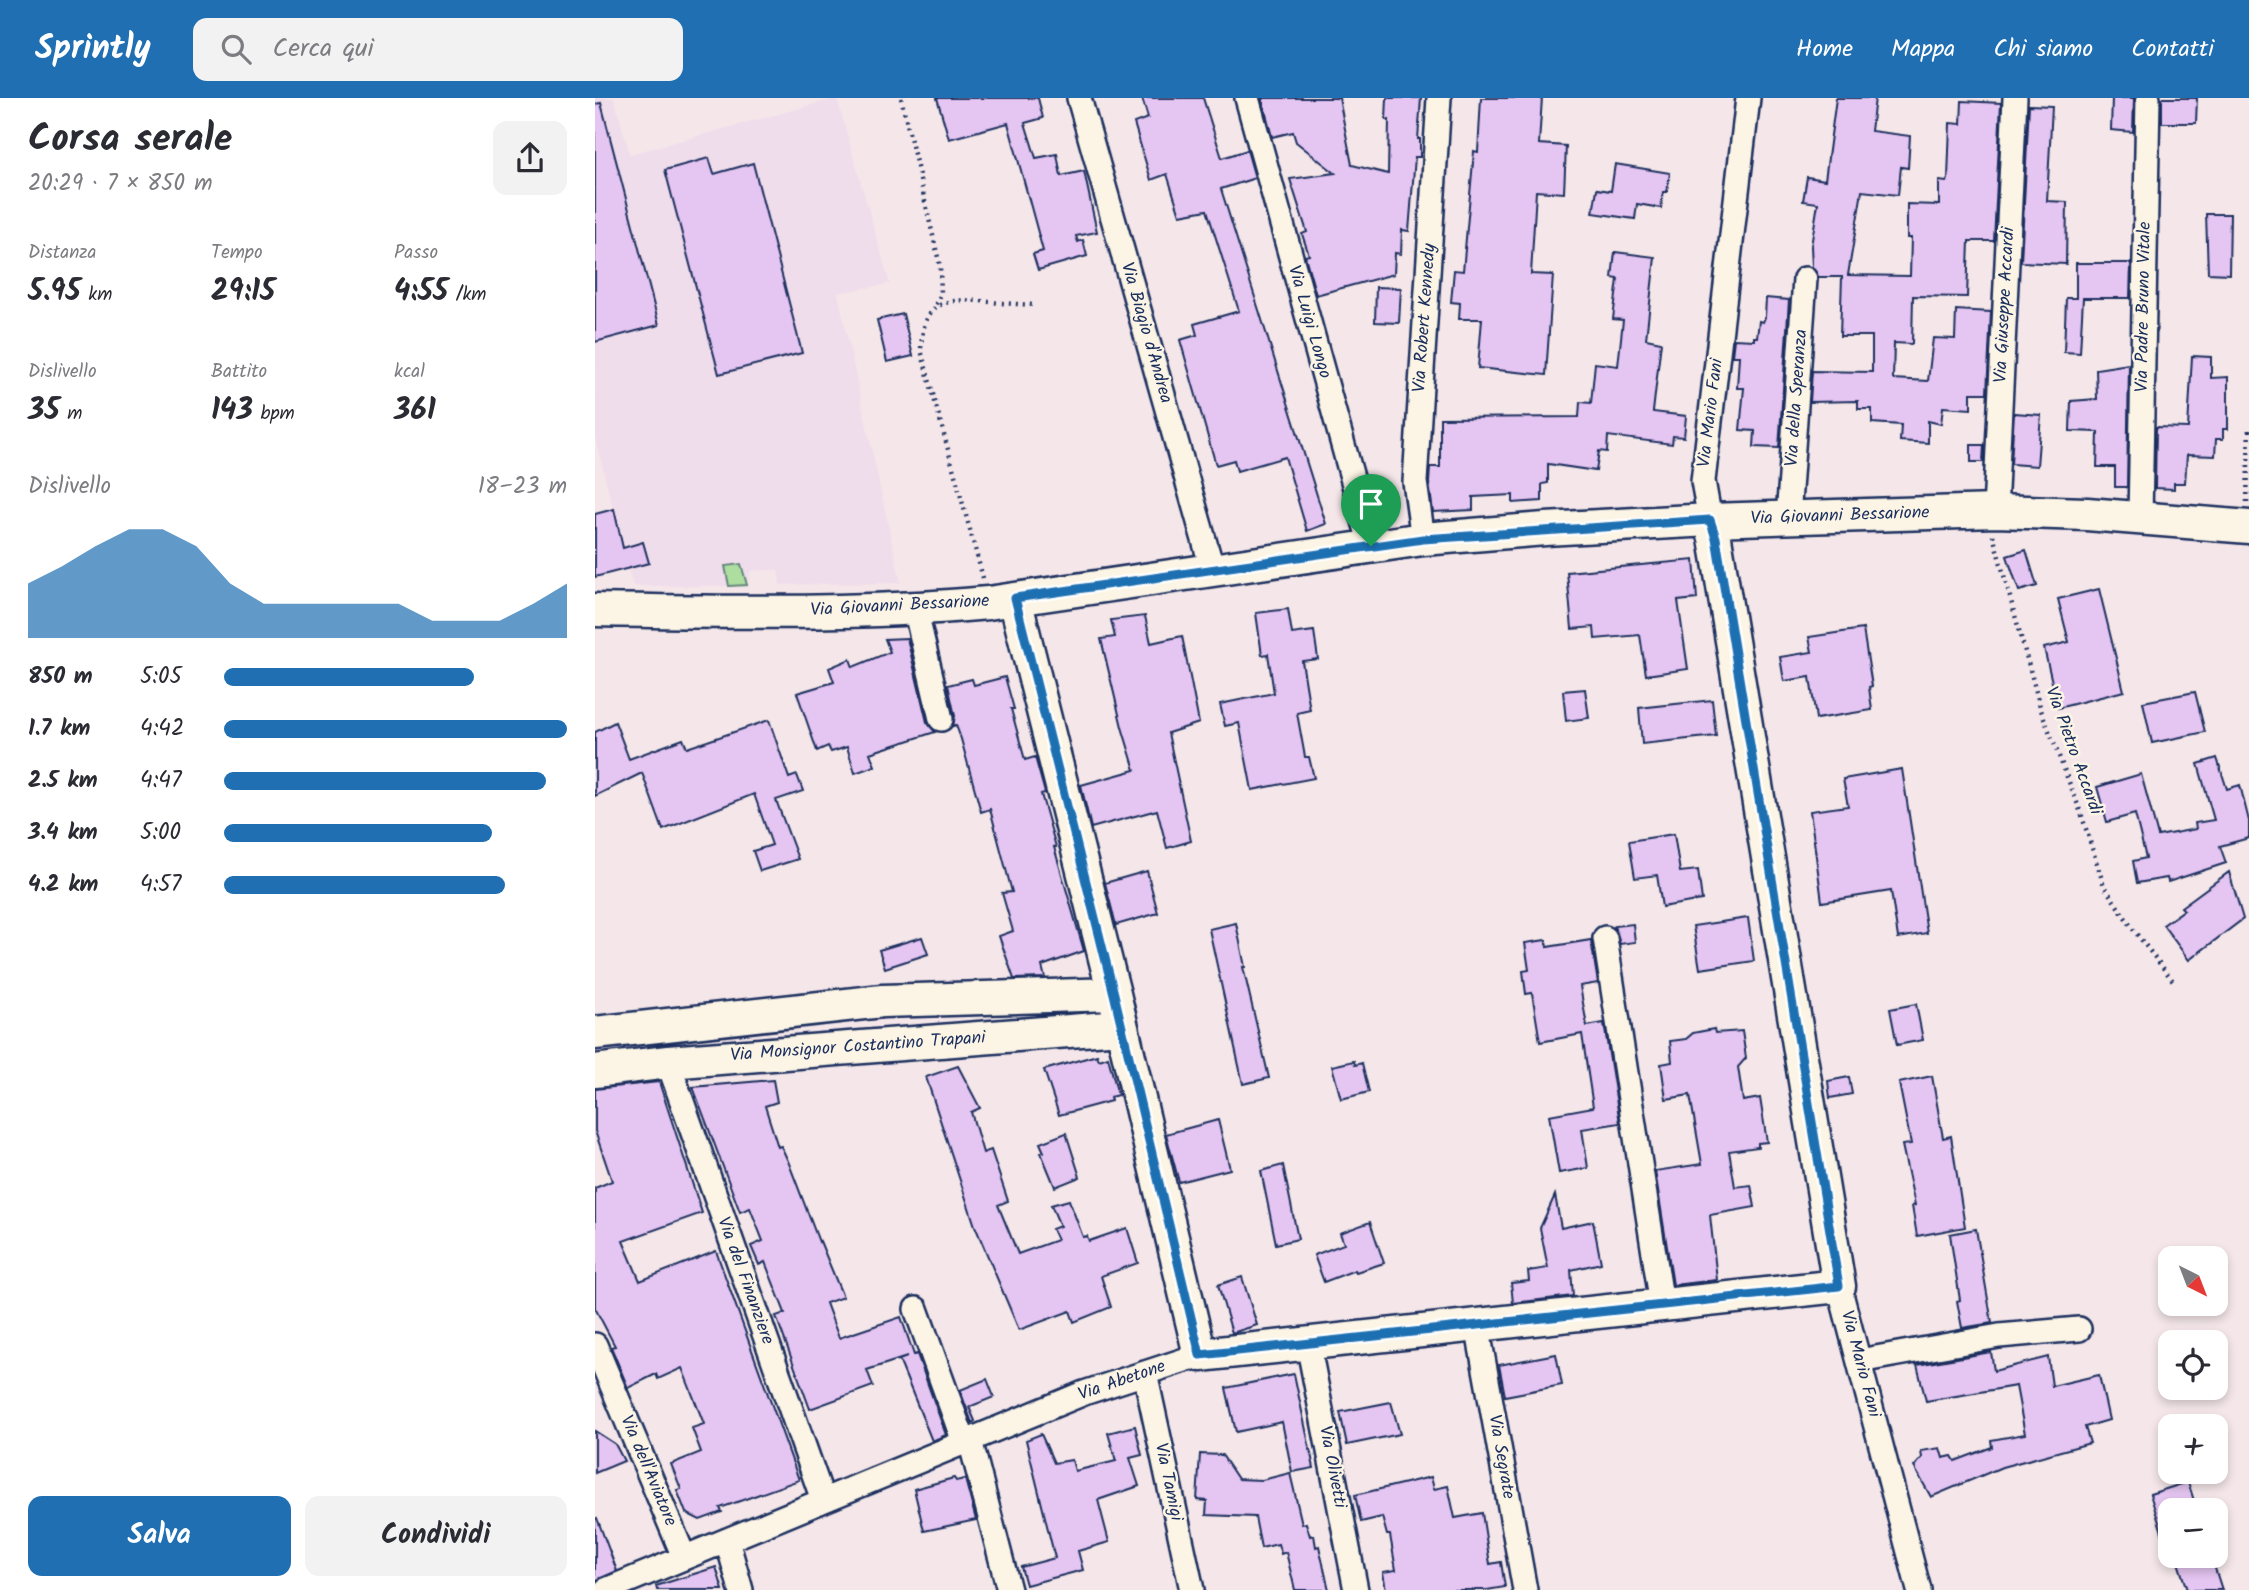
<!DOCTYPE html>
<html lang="it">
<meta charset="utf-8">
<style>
:root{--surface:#fff;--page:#f2f2f3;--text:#2b2b33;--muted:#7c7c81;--accent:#1f6fb2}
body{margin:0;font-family:Kalam,sans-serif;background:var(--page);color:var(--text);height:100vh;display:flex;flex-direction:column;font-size:26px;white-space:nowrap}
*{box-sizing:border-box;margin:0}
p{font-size:23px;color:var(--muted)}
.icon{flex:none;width:38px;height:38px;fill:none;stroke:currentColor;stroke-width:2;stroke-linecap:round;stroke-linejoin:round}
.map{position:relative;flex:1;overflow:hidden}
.drawer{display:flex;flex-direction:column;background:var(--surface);width:595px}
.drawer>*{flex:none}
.needle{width:46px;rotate:138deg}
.tools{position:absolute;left:1563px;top:1148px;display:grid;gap:14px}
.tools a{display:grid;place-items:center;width:70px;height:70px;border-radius:14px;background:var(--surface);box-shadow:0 4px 10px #0003;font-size:35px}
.pin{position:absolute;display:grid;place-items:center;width:60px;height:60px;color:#fff;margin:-72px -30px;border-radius:50% 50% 50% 0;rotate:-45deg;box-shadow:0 0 7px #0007}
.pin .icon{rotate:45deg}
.round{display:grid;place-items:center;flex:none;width:74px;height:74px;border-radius:14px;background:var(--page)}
.headline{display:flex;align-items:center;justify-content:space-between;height:119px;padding:0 28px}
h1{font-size:38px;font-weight:600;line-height:52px}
.figures{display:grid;grid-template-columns:repeat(3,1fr);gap:10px;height:119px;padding:7px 28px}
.figures div{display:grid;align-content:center}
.figures b{font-size:30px;font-weight:600}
.figures small{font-size:19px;font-weight:400}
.figures p{font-size:19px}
.chart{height:196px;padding:14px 28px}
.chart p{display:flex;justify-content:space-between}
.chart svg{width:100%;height:126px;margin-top:7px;fill:var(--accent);opacity:.7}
.button{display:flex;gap:14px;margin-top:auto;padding:14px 28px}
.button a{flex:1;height:80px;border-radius:14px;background:var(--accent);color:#fff;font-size:28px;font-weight:600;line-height:80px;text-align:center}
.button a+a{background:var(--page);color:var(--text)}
ul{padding:0 28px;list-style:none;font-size:23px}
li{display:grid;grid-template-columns:112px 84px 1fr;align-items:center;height:52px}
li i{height:18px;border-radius:9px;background:var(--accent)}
header{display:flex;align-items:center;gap:42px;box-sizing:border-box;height:98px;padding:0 35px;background:var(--accent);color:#fff}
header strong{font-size:33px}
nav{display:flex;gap:38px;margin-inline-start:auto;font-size:24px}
.search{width:490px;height:63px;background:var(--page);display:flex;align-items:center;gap:18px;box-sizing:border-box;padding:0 24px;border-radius:14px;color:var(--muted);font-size:26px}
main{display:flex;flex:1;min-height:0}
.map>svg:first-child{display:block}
.built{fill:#f0ddeb}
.green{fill:#adde9f;stroke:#64867e;stroke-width:2}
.building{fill:#e5c5f1;stroke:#1b2f5e;stroke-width:2}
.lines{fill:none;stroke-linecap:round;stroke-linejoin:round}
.street-casing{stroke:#1b2f5e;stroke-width:28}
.secondary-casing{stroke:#1b2f5e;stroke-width:37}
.path{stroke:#1b2f5e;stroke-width:4.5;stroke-dasharray:2 5;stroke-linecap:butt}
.street{stroke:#fcf5e5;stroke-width:23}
.secondary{stroke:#fcf5e5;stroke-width:32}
.route-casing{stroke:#fff;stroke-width:14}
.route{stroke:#1f6fb2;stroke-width:9}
.labels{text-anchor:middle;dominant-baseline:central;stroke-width:5;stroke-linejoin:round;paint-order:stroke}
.street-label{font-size:18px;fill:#1b2f5e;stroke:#fcf5e5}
</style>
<header>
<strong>Sprintly</strong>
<div class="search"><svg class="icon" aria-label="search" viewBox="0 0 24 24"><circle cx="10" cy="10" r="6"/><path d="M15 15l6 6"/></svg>Cerca qui</div>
<nav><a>Home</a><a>Mappa</a><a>Chi siamo</a><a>Contatti</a></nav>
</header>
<main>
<section class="drawer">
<div class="headline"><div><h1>Corsa serale</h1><p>20:29 · 7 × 850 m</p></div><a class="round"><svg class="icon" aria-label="share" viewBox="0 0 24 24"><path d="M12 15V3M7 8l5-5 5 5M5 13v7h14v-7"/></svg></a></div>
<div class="figures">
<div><p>Distanza</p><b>5.95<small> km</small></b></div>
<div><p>Tempo</p><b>29:15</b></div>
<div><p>Passo</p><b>4:55<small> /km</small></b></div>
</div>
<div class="figures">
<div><p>Dislivello</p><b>35<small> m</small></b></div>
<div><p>Battito</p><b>143<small> bpm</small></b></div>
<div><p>kcal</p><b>361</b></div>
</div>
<div class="chart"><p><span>Dislivello</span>18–23 m</p>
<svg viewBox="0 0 160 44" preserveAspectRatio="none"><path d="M0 44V25L10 19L20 12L30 6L40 6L50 12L60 25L70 32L80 32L90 32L100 32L110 32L120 38L130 38L140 38L150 32L160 25V44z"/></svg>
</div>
<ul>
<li><b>850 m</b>5:05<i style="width:73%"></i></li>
<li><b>1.7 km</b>4:42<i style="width:100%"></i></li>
<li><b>2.5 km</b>4:47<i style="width:94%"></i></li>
<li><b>3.4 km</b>5:00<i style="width:78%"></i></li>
<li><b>4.2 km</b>4:57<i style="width:82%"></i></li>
</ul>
<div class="button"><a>Salva</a><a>Condividi</a></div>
</section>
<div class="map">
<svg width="1654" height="1492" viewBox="0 0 1654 1492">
<rect width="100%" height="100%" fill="#f5e7e9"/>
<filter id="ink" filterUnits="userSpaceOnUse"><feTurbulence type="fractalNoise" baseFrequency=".0143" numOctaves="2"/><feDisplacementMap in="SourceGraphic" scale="14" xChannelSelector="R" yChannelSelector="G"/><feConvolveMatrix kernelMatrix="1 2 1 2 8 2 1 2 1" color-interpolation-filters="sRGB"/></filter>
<g filter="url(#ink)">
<path class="built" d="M 0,0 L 19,0 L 35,56 L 242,0 L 295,186 L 243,195 L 306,485 L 185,487 L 183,472 L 156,473 L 152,487 L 146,467 L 130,469 L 134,488 L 38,488 L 33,471 L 53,465 L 28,450 L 0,341 Z"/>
<path class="green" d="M 146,466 L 152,487 L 134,488 L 130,468 Z"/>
<path class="building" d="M 342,0 L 443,0 L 448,20 L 430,25 L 441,60 L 462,56 L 466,78 L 489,73 L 502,134 L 481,138 L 483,144 L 488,142 L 492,158 L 443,172 L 438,156 L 448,153 L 413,25 L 354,41 Z
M 547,0 L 608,0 L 627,60 L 652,52 L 660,80 L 626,91 L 731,426 L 712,433 L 690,359 L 642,373 L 639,362 L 621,367 L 585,242 L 602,237 L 599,226 L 644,213 L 612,112 L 585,117 L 572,76 L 556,82 L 539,25 L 553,20 Z
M 667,0 L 744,0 L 757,67 L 793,76 L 794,22 L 791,22 L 792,0 L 826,0 L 823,41 L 825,41 L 825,59 L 820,59 L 814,133 L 807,132 L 806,156 L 800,155 L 799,176 L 721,197 L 710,158 L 714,157 L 707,136 L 712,134 L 695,81 L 740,75 L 701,44 L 698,34 L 677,39 Z
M 886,0 L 947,0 L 944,46 L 971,48 L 969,95 L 941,93 L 936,176 L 958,177 L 951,277 L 883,270 L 887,221 L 864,221 L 865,205 L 856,204 L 859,172 L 868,173 L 879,53 L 883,54 Z
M 1241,0 L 1280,0 L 1276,33 L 1315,38 L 1313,70 L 1306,69 L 1303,97 L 1267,93 L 1253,177 L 1315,178 L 1316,140 L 1312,140 L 1312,106 L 1344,107 L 1344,83 L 1351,84 L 1353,81 L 1355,25 L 1366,26 L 1367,3 L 1406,5 L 1399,143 L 1374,143 L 1372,199 L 1318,198 L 1317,246 L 1299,245 L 1298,281 L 1333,283 L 1338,240 L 1360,241 L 1361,212 L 1396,214 L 1392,295 L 1376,295 L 1376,311 L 1348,309 L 1346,326 L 1333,323 L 1333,345 L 1305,343 L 1306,327 L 1277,325 L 1277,311 L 1263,311 L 1263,303 L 1215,304 L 1217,273 L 1277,274 L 1277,238 L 1245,238 L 1247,179 L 1223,179 L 1217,169 L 1216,148 L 1223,105 L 1208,103 L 1212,79 L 1230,82 Z
M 1517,0 L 1539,0 L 1538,34 L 1516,32 Z
M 1567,0 L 1602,0 L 1601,25 L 1567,25 Z
M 6,5 L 64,227 L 0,244 L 0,6 Z
M 1434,7 L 1457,8 L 1452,103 L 1472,104 L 1471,166 L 1426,164 Z
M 114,60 L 119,76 L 158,65 L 207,255 L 124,276 L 70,72 Z
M 1020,66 L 1075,75 L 1072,94 L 1068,94 L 1066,110 L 1042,106 L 1040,121 L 998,115 L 1002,91 L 1016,93 Z
M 1611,116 L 1635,116 L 1634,176 L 1613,175 Z
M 1020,154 L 1060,159 L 1051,241 L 1066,244 L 1058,314 L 1091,318 L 1089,339 L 1078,338 L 1077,346 L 1013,338 L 1012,354 L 1004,353 L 1001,373 L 953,366 L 953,385 L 947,386 L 947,403 L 918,405 L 918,397 L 878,399 L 878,412 L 838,414 L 834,385 L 835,369 L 845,369 L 845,320 L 984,319 L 985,304 L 996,305 L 1000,265 L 1023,268 L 1028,222 L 1018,221 L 1023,181 L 1017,180 Z
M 1481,165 L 1536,165 L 1535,200 L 1488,200 L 1485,255 L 1469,254 L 1471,200 L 1481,200 Z
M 781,189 L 806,190 L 804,225 L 780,224 Z
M 1171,200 L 1194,202 L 1184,350 L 1159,349 L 1160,333 L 1145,332 L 1149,290 L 1142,290 L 1144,258 L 1137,258 L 1139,241 L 1159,242 L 1159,239 L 1162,239 L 1164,223 L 1168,224 L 1170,219 Z
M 308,216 L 318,258 L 292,264 L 282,222 Z
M 1597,258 L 1616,259 L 1616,280 L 1633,279 L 1633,331 L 1628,331 L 1628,341 L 1621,341 L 1620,358 L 1592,357 L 1590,385 L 1579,385 L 1579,391 L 1560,390 L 1561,329 L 1593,330 Z
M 1534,266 L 1532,389 L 1520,389 L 1520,369 L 1502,369 L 1503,334 L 1475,333 L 1476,303 L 1502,301 L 1501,271 Z
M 1419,315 L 1446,317 L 1442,368 L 1416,366 Z
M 1376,347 L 1389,347 L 1388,364 L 1376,364 Z
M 19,411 L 28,450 L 48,444 L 54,465 L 0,479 L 0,416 Z
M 1431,452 L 1442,488 L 1424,493 L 1412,458 Z
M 1099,462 L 1102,501 L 1083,503 L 1093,571 L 1051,577 L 1045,537 L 1000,541 L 999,529 L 977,531 L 972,474 Z
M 1504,491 L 1529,593 L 1463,610 L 1449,550 L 1474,544 L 1463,501 Z
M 693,511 L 697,536 L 719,533 L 723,561 L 707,563 L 715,612 L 702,615 L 710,659 L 714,659 L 719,680 L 657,692 L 644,625 L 630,628 L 625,606 L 679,595 L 673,556 L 667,557 L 661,515 Z
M 550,518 L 556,545 L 587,538 L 604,625 L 573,635 L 596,743 L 572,750 L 562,712 L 496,730 L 486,687 L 540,672 L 527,629 L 506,541 L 520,539 L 516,522 Z
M 1268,531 L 1277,588 L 1274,589 L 1277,612 L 1221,621 L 1215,579 L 1189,583 L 1185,559 L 1217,554 L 1214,539 Z
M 312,540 L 332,624 L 340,634 L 275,655 L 280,668 L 260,675 L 252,649 L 236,654 L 233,648 L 222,653 L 202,595 L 239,584 L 234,570 L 255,561 L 258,569 L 295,554 L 290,541 Z
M 410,579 L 419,611 L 416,611 L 430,662 L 440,659 L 450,695 L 446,696 L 461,749 L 459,749 L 489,853 L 447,868 L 450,880 L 419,881 L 404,838 L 418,833 L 407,795 L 417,794 L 395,711 L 386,714 L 366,641 L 361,627 L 358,628 L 360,618 L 353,587 L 377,581 L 379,587 Z
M 990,591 L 994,620 L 971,623 L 968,593 Z
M 1600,594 L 1610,634 L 1557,645 L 1548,604 Z
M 1117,602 L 1121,638 L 1047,646 L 1044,610 Z
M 174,622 L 194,680 L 202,677 L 208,693 L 181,702 L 203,761 L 165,773 L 158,753 L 177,747 L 159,696 L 68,732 L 47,675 L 0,698 L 0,634 L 20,624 L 34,661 L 88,641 L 92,650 Z
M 1622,660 L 1632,691 L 1645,687 L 1654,723 L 1654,740 L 1625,748 L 1631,765 L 1573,784 L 1572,780 L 1542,785 L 1538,763 L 1551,760 L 1540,716 L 1512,724 L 1502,689 L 1546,676 L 1563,738 L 1601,731 L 1600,725 L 1619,722 L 1603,666 Z
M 1307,671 L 1332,835 L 1303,840 L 1296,793 L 1227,804 L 1215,713 L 1253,708 L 1248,681 Z
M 1079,736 L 1085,774 L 1103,772 L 1107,802 L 1067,809 L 1062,777 L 1040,780 L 1034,743 Z
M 552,773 L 563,815 L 521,827 L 510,785 Z
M 1634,774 L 1648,821 L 1594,862 L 1568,827 L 1589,812 L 1586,809 Z
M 1153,820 L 1159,863 L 1105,871 L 1098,828 Z
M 641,825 L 650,869 L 648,869 L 674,980 L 648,986 L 614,831 Z
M 1038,826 L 1040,844 L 1025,846 L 1019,828 Z
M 327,839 L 333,856 L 290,870 L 284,852 Z
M 951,842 L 952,849 L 996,842 L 1003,885 L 985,888 L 992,928 L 1009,925 L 1025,1025 L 987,1031 L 993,1070 L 964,1075 L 954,1017 L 998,1009 L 987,936 L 945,944 L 937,895 L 931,896 L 928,873 L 934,872 L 930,845 Z
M 1321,906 L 1328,942 L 1302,947 L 1295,911 Z
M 1119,931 L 1120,935 L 1147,933 L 1151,960 L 1143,969 L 1148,1003 L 1165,1000 L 1172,1044 L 1163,1045 L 1163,1049 L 1134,1053 L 1140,1089 L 1156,1087 L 1160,1109 L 1115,1117 L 1122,1182 L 1078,1187 L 1060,1073 L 1107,1066 L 1095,997 L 1071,1001 L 1066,966 L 1077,964 L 1075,943 L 1091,941 L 1098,935 Z
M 502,957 L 504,962 L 513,959 L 523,997 L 515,999 L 516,1003 L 464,1017 L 449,972 Z
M 759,963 L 760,967 L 767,965 L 774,994 L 746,1001 L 737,968 Z
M 363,968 L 385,1010 L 376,1014 L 388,1055 L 396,1052 L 413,1103 L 403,1107 L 423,1156 L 462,1142 L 457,1131 L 465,1128 L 456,1107 L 474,1102 L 488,1139 L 492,1138 L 494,1143 L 532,1130 L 543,1165 L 506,1178 L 516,1209 L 479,1224 L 475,1213 L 424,1232 L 380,1128 L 331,979 Z
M 1337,978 L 1348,1040 L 1356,1038 L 1370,1129 L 1322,1138 L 1317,1108 L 1320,1107 L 1307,1047 L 1316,1046 L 1304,985 Z
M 1254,979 L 1257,996 L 1235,1000 L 1233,983 Z
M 178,982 L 182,1004 L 170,1008 L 183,1049 L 186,1048 L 193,1063 L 224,1144 L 225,1143 L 248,1199 L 231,1205 L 244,1240 L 306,1219 L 319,1257 L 322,1256 L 351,1337 L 337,1343 L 304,1262 L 312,1259 L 272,1272 L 278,1288 L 215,1311 L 181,1218 L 190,1215 L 170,1164 L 164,1167 L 156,1148 L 168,1143 L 155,1110 L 145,1114 L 98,989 Z
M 64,984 L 107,1115 L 28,1143 L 45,1183 L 121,1153 L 204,1382 L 125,1410 L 127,1414 L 105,1422 L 91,1415 L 82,1392 L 86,1391 L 76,1366 L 106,1354 L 97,1330 L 109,1326 L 87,1270 L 63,1281 L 61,1276 L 33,1290 L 16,1249 L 20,1248 L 0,1210 L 0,1090 L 17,1083 L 0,1033 L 0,991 Z
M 623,1022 L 635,1071 L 584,1084 L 571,1036 Z
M 471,1035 L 485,1079 L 460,1089 L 446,1055 L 449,1054 L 445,1045 Z
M 688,1067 L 703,1141 L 681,1146 L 666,1073 Z
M 960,1097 L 966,1130 L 998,1123 L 1006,1165 L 976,1172 L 978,1198 L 918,1205 L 916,1185 L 934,1183 L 933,1173 L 953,1170 L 945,1130 Z
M 775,1124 L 789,1165 L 761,1174 L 760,1172 L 729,1184 L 719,1157 L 749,1146 L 745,1135 Z
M 1381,1131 L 1397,1225 L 1367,1230 L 1362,1203 L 1365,1202 L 1355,1136 Z
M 647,1179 L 662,1227 L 637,1235 L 623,1187 Z
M 1396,1254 L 1399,1273 L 1453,1259 L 1457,1288 L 1504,1277 L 1514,1322 L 1490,1329 L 1495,1345 L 1407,1369 L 1336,1399 L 1319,1369 L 1327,1360 L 1326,1353 L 1345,1350 L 1348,1360 L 1357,1358 L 1360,1363 L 1397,1349 L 1396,1342 L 1430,1336 L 1421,1288 L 1331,1303 L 1322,1267 Z
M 961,1256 L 967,1287 L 910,1298 L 904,1267 Z
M 699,1276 L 719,1370 L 697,1374 L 687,1324 L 641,1334 L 631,1290 Z
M 392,1281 L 399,1299 L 374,1309 L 380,1323 L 377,1325 L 365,1292 Z
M 796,1304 L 805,1336 L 752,1347 L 745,1314 Z
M 540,1328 L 547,1357 L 535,1360 L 544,1388 L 503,1402 L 514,1444 L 483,1453 L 488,1472 L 431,1487 L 426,1469 L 460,1460 L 431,1342 L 446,1336 L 459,1365 L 477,1362 L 480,1373 L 521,1363 L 513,1335 Z
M 0,1333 L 20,1346 L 29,1363 L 0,1375 Z
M 605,1356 L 627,1357 L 643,1381 L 667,1382 L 695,1375 L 707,1426 L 711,1425 L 715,1438 L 719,1437 L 721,1449 L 724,1448 L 734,1492 L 700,1492 L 691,1454 L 686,1456 L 683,1446 L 666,1450 L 660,1419 L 611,1417 L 612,1403 L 602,1402 Z
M 836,1379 L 839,1391 L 853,1388 L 860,1420 L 887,1415 L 895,1466 L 906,1464 L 910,1489 L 892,1492 L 791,1492 L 788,1474 L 801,1472 L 795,1437 L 792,1437 L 787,1419 L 766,1424 L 760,1397 Z
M 359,1380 L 361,1383 L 370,1381 L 381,1422 L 329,1433 L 319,1391 Z
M 1593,1384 L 1602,1412 L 1575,1412 L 1575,1446 L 1571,1447 L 1555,1396 Z
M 2,1420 L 22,1473 L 0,1483 L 0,1421 Z
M 1581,1458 L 1616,1458 L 1627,1492 L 1592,1492 Z
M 121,1469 L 128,1492 L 62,1492 L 61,1488 Z"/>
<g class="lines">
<g class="street-casing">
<path id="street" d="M 484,0 L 617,470
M 652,0 L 776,448
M 1400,413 L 1420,0
M 1545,419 L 1553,0
M 1193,420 L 1210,181
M 1115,422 L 1108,383 L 1153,0
M 828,441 L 820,384 L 844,0
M 320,510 L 346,621
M 1010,840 L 1067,1207
M 73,964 L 228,1402
M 1244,1188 L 1324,1492
M 321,1211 L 369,1344
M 882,1227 L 930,1492
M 713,1245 L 761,1492
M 0,1247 L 89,1459
M 1264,1263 L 1404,1238 L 1484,1231
M 550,1275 L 597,1492
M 375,1342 L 414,1492
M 132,1442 L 146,1492
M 11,1492 L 489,1295 L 605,1257"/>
</g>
<g class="secondary-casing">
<path id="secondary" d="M 420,501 L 519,896 L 605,1257 L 1244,1188 L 1120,440 L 1115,422
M 0,512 C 131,514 263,517 393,505 L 828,441 L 950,431 L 1115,422 L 1400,413 L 1492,416 L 1654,429
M 0,935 L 287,903 L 519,896
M 0,973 L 73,964 L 526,929"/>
</g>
<path class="path" d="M 306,0 L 345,168 L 346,196 L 339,209
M 1652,404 L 1654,328
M 1398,437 L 1446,612 L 1486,715 L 1509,788 L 1540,834 L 1579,884
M 388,480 L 326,252 C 328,208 343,200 385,203 C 403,205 421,206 439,207"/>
<use href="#street" class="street"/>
<use href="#secondary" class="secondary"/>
</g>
</g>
<g class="lines" filter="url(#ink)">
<g class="route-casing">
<path id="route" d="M 1115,422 L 1121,440 L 1244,1188 L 605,1257 L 519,896 L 420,500 L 828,441 Z"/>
</g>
<use href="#route" class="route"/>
</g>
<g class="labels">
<g class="street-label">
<text transform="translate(1410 207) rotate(-87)">Via Giuseppe Accardi</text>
<text transform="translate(1549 209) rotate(-89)">Via Padre Bruno Vitale</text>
<text transform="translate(830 220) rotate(-86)">Via Robert Kennedy</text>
<text transform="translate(714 224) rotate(74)">Via Luigi Longo</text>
<text transform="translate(551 235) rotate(74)">Via Biagio d'Andrea</text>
<text transform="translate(1202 300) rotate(-86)">Via della Speranza</text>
<text transform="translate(1116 315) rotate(-83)">Via Mario Fani</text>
<text transform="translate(1245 418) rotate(-2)">Via Giovanni Bessarione</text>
<text transform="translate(305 508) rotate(-3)">Via Giovanni Bessarione</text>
<text transform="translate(1478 653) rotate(70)">Via Pietro Accardi</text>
<text transform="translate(263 949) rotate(-4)">Via Monsignor Costantino Trapani</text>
<text transform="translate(150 1183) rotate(70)">Via del Finanziere</text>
<text transform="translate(1265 1266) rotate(75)">Via Mario Fani</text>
<text transform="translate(527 1283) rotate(-19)">Via Abetone</text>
<text transform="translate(906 1359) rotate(80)">Via Segrate</text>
<text transform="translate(737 1369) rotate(79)">Via Olivetti</text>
<text transform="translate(53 1373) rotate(67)">Via dell'Aviatore</text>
<text transform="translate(573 1384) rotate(78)">Via Tamigi</text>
</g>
</g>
</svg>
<div class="tools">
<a><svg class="needle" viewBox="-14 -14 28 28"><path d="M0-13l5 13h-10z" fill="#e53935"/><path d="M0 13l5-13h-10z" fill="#7c7c81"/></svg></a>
<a><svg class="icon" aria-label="locate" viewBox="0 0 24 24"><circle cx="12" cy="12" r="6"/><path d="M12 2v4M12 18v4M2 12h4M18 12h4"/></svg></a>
<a>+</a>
<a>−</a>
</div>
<div class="pin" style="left:776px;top:448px;background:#1e9e55"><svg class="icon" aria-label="arrive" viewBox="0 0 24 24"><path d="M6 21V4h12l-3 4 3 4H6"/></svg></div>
</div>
</main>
